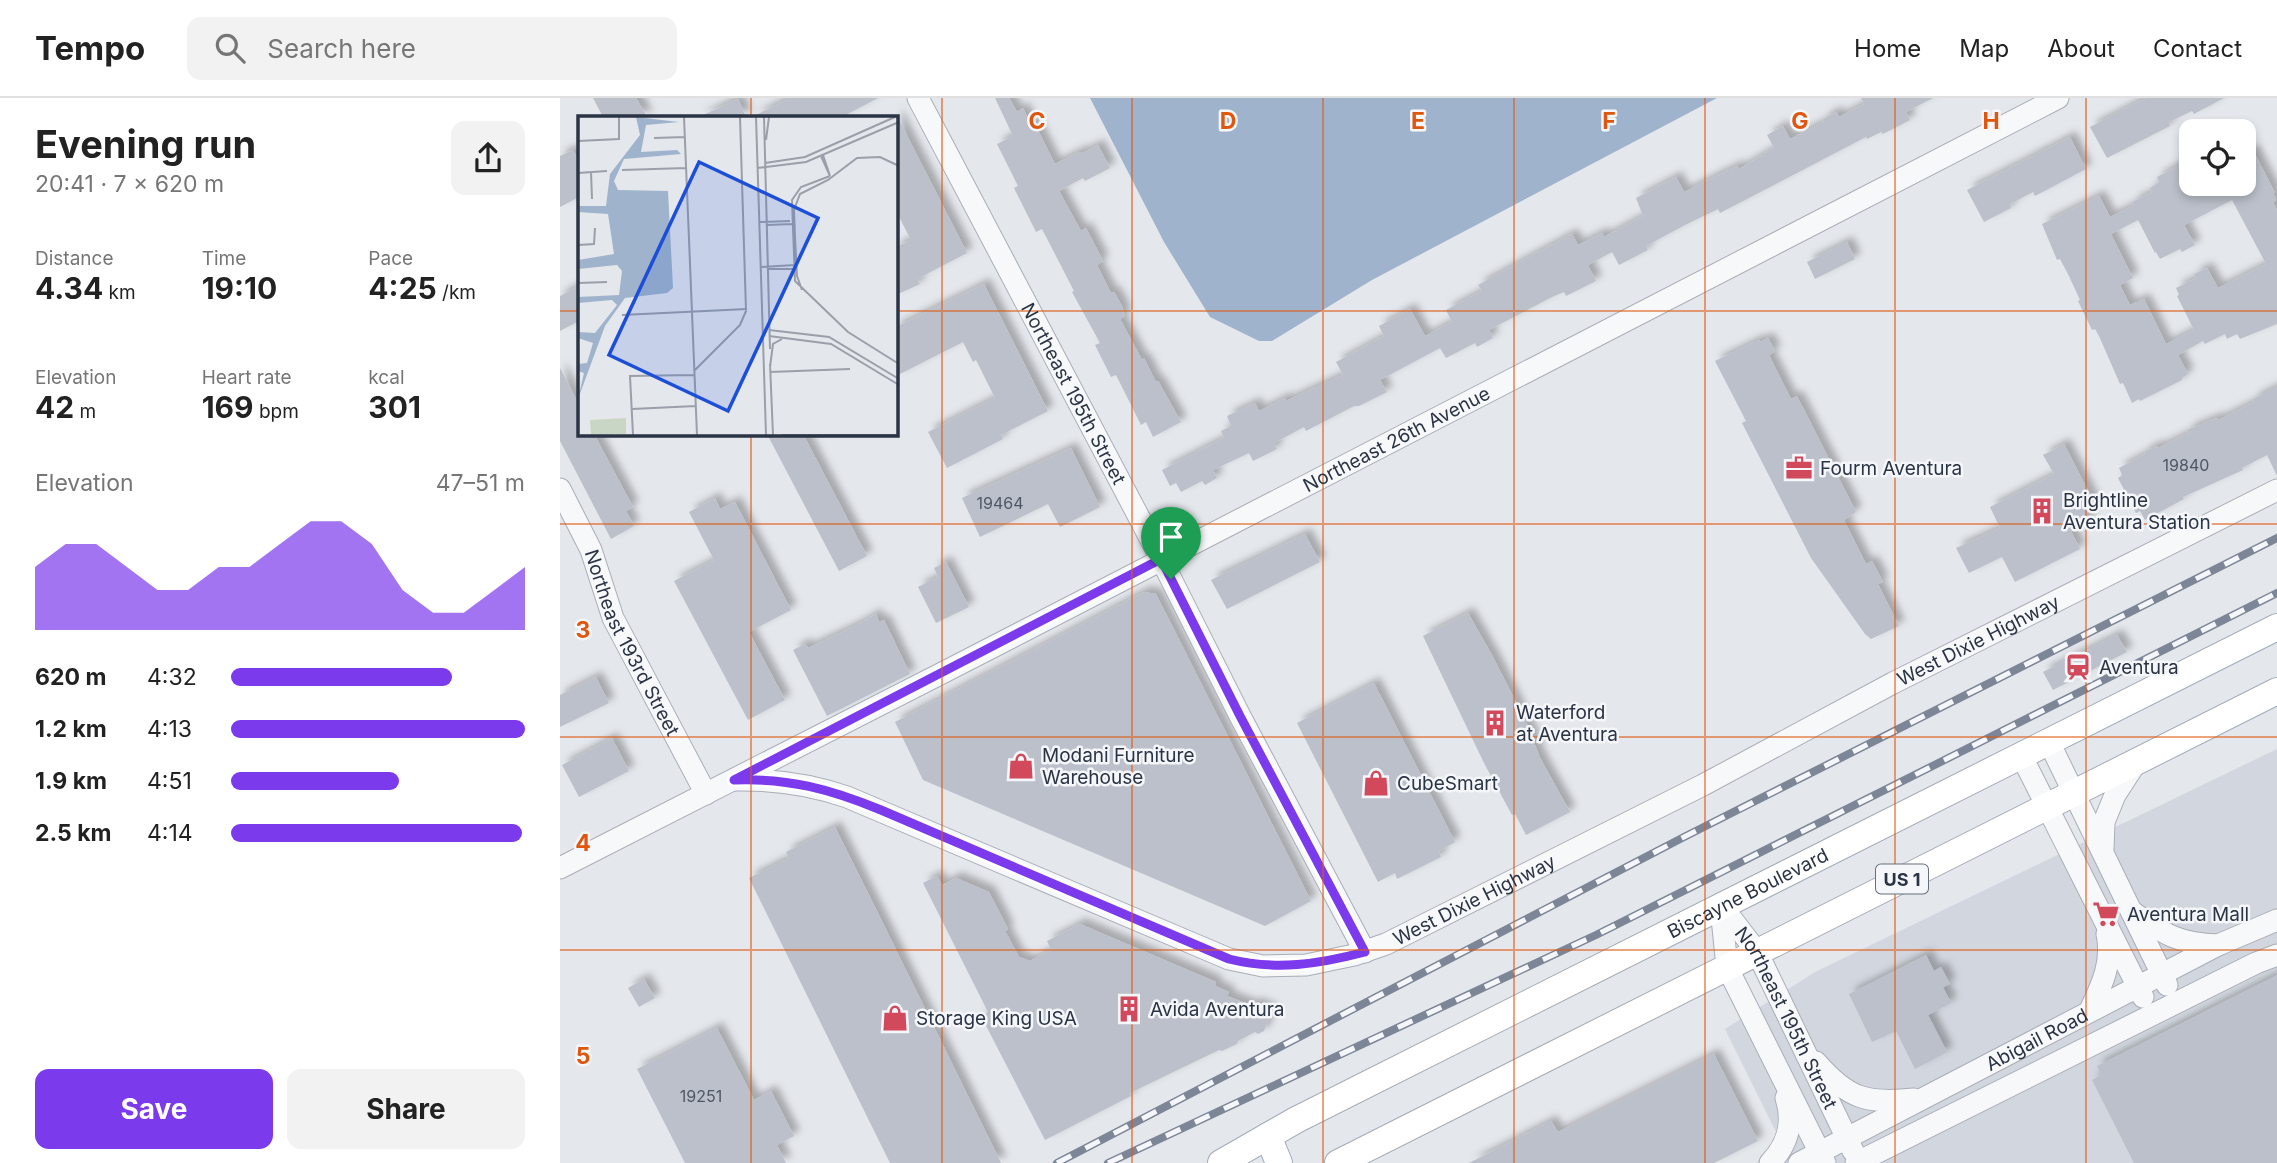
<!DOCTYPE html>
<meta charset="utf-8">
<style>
:root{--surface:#fff;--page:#f2f2f2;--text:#222;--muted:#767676;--line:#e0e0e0;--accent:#7c3aed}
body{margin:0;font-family:Inter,sans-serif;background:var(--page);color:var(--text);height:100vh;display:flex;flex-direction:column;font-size:26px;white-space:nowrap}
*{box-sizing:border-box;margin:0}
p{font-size:23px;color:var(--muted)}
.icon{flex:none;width:38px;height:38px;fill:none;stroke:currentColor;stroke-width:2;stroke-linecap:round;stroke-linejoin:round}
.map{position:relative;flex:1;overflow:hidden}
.side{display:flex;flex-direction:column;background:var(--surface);width:560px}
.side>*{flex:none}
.tools{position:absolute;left:1619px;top:21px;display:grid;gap:14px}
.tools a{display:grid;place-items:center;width:77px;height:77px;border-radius:14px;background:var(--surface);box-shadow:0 4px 10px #0003;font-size:35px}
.pin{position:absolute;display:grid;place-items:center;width:60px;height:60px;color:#fff;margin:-72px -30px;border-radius:50% 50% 50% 0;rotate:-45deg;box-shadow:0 0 7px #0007}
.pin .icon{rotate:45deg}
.round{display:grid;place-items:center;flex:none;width:74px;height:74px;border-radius:14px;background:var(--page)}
.head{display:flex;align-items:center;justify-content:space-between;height:119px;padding:0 35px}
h1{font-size:38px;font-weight:700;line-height:52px}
.stats{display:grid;grid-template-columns:repeat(3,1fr);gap:10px;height:119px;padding:7px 35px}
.stats div{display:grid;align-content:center}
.stats b{font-size:30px;font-weight:700}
.stats small{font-size:19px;font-weight:400}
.stats p{font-size:19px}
.chart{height:196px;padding:14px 35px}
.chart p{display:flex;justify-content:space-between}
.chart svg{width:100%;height:126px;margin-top:7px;fill:var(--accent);opacity:.7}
.primary-button{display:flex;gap:14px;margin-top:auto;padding:14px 35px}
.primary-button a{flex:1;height:80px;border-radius:14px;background:var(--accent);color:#fff;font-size:28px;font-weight:700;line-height:80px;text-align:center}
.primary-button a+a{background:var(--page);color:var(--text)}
ul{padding:0 35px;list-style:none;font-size:23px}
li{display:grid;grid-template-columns:112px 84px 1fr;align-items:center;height:52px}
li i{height:18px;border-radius:9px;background:var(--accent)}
header{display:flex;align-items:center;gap:42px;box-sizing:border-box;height:98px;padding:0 35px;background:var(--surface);border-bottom:2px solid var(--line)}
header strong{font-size:33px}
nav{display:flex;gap:38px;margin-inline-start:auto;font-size:24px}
.search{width:490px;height:63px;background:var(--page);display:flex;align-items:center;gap:18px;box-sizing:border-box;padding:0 24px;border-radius:14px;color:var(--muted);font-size:26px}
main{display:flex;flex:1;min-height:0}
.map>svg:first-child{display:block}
.built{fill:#d2d6de}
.water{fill:#9fb4cc}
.building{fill:#bbc0ca;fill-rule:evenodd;filter:url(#shadow)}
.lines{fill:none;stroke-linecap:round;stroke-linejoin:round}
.minor-casing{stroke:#a9aeb7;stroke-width:23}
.major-casing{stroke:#a3abb8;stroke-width:28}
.minor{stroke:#f7f8fa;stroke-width:21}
.major{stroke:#fff;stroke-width:26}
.rail-casing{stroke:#7d8696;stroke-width:8}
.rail{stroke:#f4f6f9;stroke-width:5;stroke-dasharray:16;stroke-linecap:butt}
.route-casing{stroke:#fff;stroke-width:14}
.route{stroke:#7c3aed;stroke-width:9}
.grid{fill:none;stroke:#df570f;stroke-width:2;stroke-opacity:0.55}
.labels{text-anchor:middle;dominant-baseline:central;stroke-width:5;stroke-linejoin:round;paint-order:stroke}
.number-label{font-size:16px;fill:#4f5766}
.shield{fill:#f4f6f9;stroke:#676e7b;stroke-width:2}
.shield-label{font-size:18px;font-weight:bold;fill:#2b3445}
.street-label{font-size:19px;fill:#2b3445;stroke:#f4f6f9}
.poi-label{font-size:19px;fill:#2b3445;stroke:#f4f6f9;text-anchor:start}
.inset-road{fill:none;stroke:#9a9fa9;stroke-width:2}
.view{fill:#1d4ed8;fill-opacity:0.15;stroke:#1d4ed8;stroke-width:3.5}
.inset-edge{fill:none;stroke:#2b3445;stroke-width:3.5}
.grid-label{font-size:23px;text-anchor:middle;font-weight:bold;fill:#df570f;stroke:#f4f6f9;stroke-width:5;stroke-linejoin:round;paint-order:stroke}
</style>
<header>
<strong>Tempo</strong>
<div class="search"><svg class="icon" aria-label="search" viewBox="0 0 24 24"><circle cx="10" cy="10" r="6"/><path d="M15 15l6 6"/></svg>Search here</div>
<nav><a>Home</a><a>Map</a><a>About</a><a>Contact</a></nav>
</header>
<main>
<section class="side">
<div class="head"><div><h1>Evening run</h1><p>20:41 · 7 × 620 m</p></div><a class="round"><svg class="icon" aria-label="share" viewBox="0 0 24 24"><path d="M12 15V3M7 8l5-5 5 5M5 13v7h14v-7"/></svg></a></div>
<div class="stats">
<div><p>Distance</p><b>4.34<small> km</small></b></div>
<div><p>Time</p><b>19:10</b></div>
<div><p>Pace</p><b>4:25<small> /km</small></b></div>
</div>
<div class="stats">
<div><p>Elevation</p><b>42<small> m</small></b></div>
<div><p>Heart rate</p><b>169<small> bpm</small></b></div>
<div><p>kcal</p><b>301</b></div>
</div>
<div class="chart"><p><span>Elevation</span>47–51 m</p>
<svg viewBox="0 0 160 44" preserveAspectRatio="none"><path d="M0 44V22L10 14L20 14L30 22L40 30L50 30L60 22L70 22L80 14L90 6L100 6L110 14L120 30L130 38L140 38L150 30L160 22V44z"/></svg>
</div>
<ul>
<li><b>620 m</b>4:32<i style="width:75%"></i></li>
<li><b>1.2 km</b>4:13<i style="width:100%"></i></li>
<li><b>1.9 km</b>4:51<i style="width:57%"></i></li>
<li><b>2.5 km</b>4:14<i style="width:99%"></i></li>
</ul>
<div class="primary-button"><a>Save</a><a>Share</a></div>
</section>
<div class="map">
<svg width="1717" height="1065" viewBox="0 0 1717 1065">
<defs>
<filter id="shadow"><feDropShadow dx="6" dy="-6" stdDeviation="3.5" flood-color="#0004"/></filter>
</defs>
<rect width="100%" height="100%" fill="#e4e7ec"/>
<path class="built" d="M 1717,651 L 1717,1065 L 1197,1065 L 1219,1040 L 1165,931 L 1255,874 Z"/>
<path class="water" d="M 530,0 L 1157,0 L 812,182 L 712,243 L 699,243 L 650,219 L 604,144 Z"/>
<path class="building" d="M 33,0 L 76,0 L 87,19 L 43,19 Z
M 230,0 L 318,0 L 282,19 L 192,19 Z
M 435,0 L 449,0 L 457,14 L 463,10 L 472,28 L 475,26 L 495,66 L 519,54 L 524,54 L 538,47 L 550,70 L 525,83 L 523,80 L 499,93 L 521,133 L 526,130 L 543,163 L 537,167 L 551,195 L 554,194 L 562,208 L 565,218 L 560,221 L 582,262 L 584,260 L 596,284 L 598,283 L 621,324 L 593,339 L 586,324 L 581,327 L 556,277 L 551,279 L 535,247 L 540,245 L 512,194 L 514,193 L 482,131 L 476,134 L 454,90 L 458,88 L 437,46 L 453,38 Z
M 1301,0 L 1373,0 L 1346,14 L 1350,22 L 1323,36 L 1321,34 L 1307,41 L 1306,39 L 1160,115 L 1158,111 L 1125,127 L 1086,148 L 1088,152 L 1059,167 L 1052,154 L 1028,167 L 1036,183 L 1006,198 L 1004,194 L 992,199 L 929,232 L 933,240 L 917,249 L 915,245 L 886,260 L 880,250 L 820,282 L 827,294 L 799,308 L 794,308 L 746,333 L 744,329 L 714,345 L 717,351 L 693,363 L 689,355 L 653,372 L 657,380 L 645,387 L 642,383 L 621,394 L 616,385 L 610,388 L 602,372 L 664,340 L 661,333 L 671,328 L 667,318 L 695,305 L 699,313 L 725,300 L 726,303 L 783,277 L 776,264 L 824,238 L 819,228 L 850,211 L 865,238 L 892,224 L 886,212 L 922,193 L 918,187 L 971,158 L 1012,136 L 1018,147 L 1042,135 L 1044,139 L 1083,118 L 1076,100 L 1116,79 L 1124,94 L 1177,68 L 1179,71 L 1214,50 L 1207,37 L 1223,28 L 1230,41 L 1264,24 L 1263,21 L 1276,14 L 1279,19 L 1304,6 Z
M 1586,0 L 1664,0 L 1634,16 L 1632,13 L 1609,24 L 1610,28 L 1547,60 L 1530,29 Z
M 178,1 L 186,19 L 139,19 Z
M 336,16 L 407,155 L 357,181 L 360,186 L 336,197 L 336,149 L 351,142 L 336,113 Z
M 1510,39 L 1526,71 L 1475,98 L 1473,94 L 1450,106 L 1451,110 L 1424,124 L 1407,92 Z
M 13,52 L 19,63 L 19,99 L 0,109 L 0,58 Z
M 1693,52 L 1715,95 L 1713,95 L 1716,102 L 1713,104 L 1717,112 L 1717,226 L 1680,241 L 1677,236 L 1667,241 L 1665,236 L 1645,246 L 1643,243 L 1618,257 L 1628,276 L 1622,280 L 1622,282 L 1580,303 L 1579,301 L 1572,305 L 1563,285 L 1560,286 L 1539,238 L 1535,231 L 1532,232 L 1518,203 L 1520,202 L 1508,176 L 1500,161 L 1497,162 L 1482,126 L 1539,98 L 1550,119 L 1574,107 L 1572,104 L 1592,94 L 1590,90 L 1599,84 L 1597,79 L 1631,61 L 1631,86 L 1684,86 L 1684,56 ZM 1672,102 L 1706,166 L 1658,190 L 1647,170 L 1634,176 L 1636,180 L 1616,190 L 1619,197 L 1617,198 L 1634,232 L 1606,246 L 1584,201 L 1570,207 L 1560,187 L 1573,180 L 1551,136 L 1578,122 L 1595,155 L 1596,154 L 1600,161 L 1620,151 L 1622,154 L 1635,147 L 1624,127 Z
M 1287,144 L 1295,161 L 1255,181 L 1247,164 Z
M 424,186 L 488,313 L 441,337 L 443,341 L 387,370 L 368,334 L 435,300 L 416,262 L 413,264 L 403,244 L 336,278 L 336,229 Z
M 19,188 L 19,223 L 0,233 L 0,198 Z
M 1208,240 L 1215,253 L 1209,257 L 1231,301 L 1237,298 L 1296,414 L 1284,422 L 1306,466 L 1312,463 L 1323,484 L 1318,486 L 1339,528 L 1311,541 L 1305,536 L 1251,460 L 1182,325 L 1186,323 L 1155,263 L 1199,242 L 1200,244 Z
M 0,270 L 19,307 L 19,336 L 34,336 L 73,409 L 66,413 L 74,428 L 51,441 L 0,343 Z
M 1717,289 L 1717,378 L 1707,357 L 1682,370 L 1683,372 L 1623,399 L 1624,401 L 1585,422 L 1580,413 L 1576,415 L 1558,380 L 1562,377 L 1559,370 L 1585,356 L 1584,354 L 1597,348 L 1598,350 L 1629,335 L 1627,332 L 1657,320 L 1658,322 L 1694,304 L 1693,301 Z
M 207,336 L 243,336 L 307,458 L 279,473 Z
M 1504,346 L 1537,410 L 1526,415 L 1530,423 L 1511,433 L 1520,451 L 1455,484 L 1442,459 L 1409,475 L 1396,450 L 1440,430 L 1430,409 L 1494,376 L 1483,357 Z
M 511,350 L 540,409 L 500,429 L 488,406 L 420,439 L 402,400 Z
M 155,400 L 160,411 L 175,404 L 231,512 L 189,534 L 225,602 L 188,622 L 114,483 L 154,462 L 129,414 Z
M 745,436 L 760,464 L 667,511 L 651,482 Z
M 386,464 L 409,509 L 376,525 L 358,489 L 378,479 L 374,470 Z
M 584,494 L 596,496 L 751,803 L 705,828 L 363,682 L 335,624 Z
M 908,515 L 933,559 L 973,638 L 972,639 L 980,660 L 1010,714 L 966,737 L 955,716 L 952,717 L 924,665 L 863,538 Z
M 316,516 L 319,524 L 324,522 L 350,576 L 267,618 L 233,552 L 245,546 L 248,550 L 297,527 Z
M 1557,537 L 1567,554 L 1493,592 L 1483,574 Z
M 36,579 L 49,605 L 0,629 L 0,597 Z
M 814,585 L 895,744 L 879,753 L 881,759 L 837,781 L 835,775 L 818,784 L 737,625 Z
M 52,640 L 69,673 L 19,699 L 2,667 Z
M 275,729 L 306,791 L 441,1065 L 330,1065 L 189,780 L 229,760 L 226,754 Z
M 377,778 L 382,787 L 396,780 L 429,794 L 448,831 L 445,833 L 459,859 L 470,863 L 491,852 L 487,843 L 520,826 L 656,884 L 655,888 L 669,894 L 667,898 L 693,908 L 694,905 L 712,912 L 704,933 L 698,936 L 695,934 L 678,943 L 677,946 L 662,953 L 659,952 L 570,995 L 571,998 L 485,1042 L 421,918 L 428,914 L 363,785 Z
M 1366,857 L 1374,873 L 1381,869 L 1390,886 L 1383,889 L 1391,905 L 1368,917 L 1387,954 L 1355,971 L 1336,933 L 1312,944 L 1289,896 Z
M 1717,877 L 1717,1065 L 1574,1065 L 1532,982 L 1541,977 L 1537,968 Z
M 84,881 L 95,900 L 79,909 L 68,890 Z
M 157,930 L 194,1002 L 211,993 L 234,1038 L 217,1047 L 226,1065 L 125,1065 L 77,971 Z
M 1154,956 L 1198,1043 L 1154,1065 L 909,1065 L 991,1023 L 998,1034 Z"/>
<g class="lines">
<g class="minor-casing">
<g id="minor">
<path id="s1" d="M 358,0 L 601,461 L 680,618 L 805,854"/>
<path id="s2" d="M 0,391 L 31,452 L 53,520 L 146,696"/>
<path d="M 1489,644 L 1607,887"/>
<path d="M 1461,657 L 1583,899"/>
<path id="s3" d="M 174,682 C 214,681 250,686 287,699 L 669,861 L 703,868 L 746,867 L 794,857 L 826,846 L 1143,687 L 1333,585 L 1717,392"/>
<path d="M 1543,751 L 1544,724 L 1555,697 L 1577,663"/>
<path id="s4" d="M 0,770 L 390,571 L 1498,0"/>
<path id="s5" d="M 1161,807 L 1197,854 L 1293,1053"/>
<path d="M 1161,810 L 1167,869 L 1265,1065"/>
<path d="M 1571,813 C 1603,835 1617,846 1658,847"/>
<path d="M 1530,912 C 1542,887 1553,864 1547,836"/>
<path d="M 1256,964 C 1288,1001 1307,1006 1354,1001"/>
<path d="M 1210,1065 C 1228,1046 1234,1025 1226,1000"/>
<path id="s6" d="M 1239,1065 L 1658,847 L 1717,822"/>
<path d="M 1296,1065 L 1696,865 L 1717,857"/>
</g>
</g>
<g class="major-casing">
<g id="major">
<path d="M 708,1038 L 719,1065"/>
<path id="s7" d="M 661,1065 L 736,1022 L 1717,529"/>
<path d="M 778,1065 L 1717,593"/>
</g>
</g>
<use href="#minor" class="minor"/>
<use href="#major" class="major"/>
<g class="rail-casing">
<path id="rail" d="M 497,1065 L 1124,739 L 1717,440
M 548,1065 L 1036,837 L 1717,495"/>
</g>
<use href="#rail" class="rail"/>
</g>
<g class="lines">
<g class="route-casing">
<path id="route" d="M 601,461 L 680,618 L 805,854 C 759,866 716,873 669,861 L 321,712 C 270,691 229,680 174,682 Z"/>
</g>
<use href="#route" class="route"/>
</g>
<path class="grid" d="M 191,0 L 191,19M 382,0 L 382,1065M 572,0 L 572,1065M 763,0 L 763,1065M 954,0 L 954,1065M 1145,0 L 1145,1065M 1335,0 L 1335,1065M 1526,0 L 1526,1065M 0,213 L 19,213M 336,213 L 1717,213M 191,336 L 191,1065M 0,426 L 1717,426M 0,639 L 1717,639M 0,852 L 1717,852"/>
<defs>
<g id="office-bare" transform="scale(2.1)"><path d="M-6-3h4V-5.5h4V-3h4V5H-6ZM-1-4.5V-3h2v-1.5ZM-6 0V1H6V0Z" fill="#d1495b" stroke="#f4f6f9" stroke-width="2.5" paint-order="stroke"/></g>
<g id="building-bare" transform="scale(2.1)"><path d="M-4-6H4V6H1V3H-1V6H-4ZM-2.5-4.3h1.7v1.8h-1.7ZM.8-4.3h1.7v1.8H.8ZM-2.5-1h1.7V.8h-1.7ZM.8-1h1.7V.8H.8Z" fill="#d1495b" stroke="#f4f6f9" stroke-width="2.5" paint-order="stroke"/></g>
<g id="station-bare" transform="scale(2.1)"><path d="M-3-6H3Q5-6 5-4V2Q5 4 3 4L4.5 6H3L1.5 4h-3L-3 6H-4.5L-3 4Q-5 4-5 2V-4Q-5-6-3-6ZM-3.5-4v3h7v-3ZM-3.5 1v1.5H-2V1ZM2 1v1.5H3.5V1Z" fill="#d1495b" stroke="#f4f6f9" stroke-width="2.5" paint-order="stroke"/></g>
<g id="shop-bare" transform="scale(2.1)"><path d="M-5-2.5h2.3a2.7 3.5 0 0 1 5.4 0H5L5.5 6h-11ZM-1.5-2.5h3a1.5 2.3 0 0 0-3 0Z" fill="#d1495b" stroke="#f4f6f9" stroke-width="2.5" paint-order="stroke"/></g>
<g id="supermarket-bare" transform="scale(2.1)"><path d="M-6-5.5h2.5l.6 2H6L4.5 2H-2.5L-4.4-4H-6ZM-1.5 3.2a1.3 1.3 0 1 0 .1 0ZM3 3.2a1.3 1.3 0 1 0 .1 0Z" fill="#d1495b" stroke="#f4f6f9" stroke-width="2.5" paint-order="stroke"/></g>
</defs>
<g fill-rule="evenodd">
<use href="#office-bare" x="1239" y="370"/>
<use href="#building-bare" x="1482" y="413"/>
<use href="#station-bare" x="1518" y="569"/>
<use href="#building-bare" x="935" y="625"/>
<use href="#shop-bare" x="461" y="668"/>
<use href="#shop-bare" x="816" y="685"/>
<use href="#supermarket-bare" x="1546" y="816"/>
<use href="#building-bare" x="569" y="911"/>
<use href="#shop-bare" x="335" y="920"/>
</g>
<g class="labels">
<g class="number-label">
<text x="1626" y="367">19840</text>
<text x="440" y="405">19464</text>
<text x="141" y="998">19251</text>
</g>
<rect class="shield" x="1316" y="766.5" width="52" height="29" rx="5"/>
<g class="shield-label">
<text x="1342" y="781">US 1</text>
</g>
<g class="street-label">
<text stroke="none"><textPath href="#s1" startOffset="334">Northeast 195th Street</textPath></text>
<text stroke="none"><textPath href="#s4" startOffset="940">Northeast 26th Avenue</textPath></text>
<text stroke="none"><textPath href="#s3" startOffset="1356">West Dixie Highway</textPath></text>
<text stroke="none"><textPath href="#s2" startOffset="170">Northeast 193rd Street</textPath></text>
<text stroke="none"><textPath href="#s7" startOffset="592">Biscayne Boulevard</textPath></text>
<text stroke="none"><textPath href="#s3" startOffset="789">West Dixie Highway</textPath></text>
<text stroke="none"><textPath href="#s5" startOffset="131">Northeast 195th Street</textPath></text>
<text stroke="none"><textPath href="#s6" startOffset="268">Abigail Road</textPath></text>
</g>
<g class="poi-label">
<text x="1260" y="370">Fourm Aventura</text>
<text x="1503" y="402">Brightline<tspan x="1503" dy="22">Aventura Station</tspan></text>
<text x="1539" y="569">Aventura</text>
<text x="956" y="614">Waterford<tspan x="956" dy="22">at Aventura</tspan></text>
<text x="482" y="657">Modani Furniture<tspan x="482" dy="22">Warehouse</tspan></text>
<text x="837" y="685">CubeSmart</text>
<text x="1567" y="816">Aventura Mall</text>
<text x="590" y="911">Avida Aventura</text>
<text x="356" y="920">Storage King USA</text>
</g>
</g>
<g transform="translate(18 18)">
<rect width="320" height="320" fill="#e4e7ec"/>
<path d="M 48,302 L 48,318 L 13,319 L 12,304 Z" fill="#c9d6c5"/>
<path d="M 58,1 L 101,6 L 68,9 L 63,36 L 99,34 L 103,38 L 46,43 L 36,65 L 40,74 L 90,75 L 95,172 L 89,177 L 47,182 L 27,210 L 0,283 L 6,257 L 0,255 L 0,248 L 9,247 L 15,227 L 0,222 L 0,216 L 17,217 L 39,189 L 34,184 L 0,187 L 0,181 L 41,179 L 44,155 L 39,149 L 0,153 L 0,144 L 36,138 L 30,98 L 0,96 L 0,90 L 28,90 L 32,58 L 62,19 Z" fill="#9fb4cc"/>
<path class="inset-road" d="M 106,1 L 119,319M 178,1 L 188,319M 186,1 L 192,233M 76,22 L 107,21M 188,24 L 191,1M 0,25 L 41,23 L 41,1M 245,39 L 252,60M 243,40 L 252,60M 187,47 L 227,41 L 317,1M 179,52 L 228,46 L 321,6M 44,54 L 108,52M 13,56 L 14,83M 0,57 L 29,55M 252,60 L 223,71 L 214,84 L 217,165 L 270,216 L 321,248M 181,106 L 212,105M 189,109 L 215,108M 0,129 L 16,128 L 17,112M 182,151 L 217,149M 190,153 L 216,153M 0,167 L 29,166M 224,174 L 219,160 L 217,122 L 216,94 L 222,78 L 250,64 L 279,42 L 302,41 L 321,50M 44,199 L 169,193M 191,214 L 251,221 L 321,263M 191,220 L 253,228 L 321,269M 192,248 L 195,319M 192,251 L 195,228 L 204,223M 117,254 L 162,209 L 168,195 L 162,1M 192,256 L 272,253M 54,293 L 118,290M 55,319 L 52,260 L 116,259M 204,319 L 251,319M 251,319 L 318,319"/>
<path class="view" d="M 121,46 L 240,102 L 150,295 L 31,239 Z"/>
<rect width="320" height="320" class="inset-edge"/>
</g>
<g class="grid-label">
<text x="477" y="31">C</text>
<text x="668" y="31">D</text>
<text x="858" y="31">E</text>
<text x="1049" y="31">F</text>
<text x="1240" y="31">G</text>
<text x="1431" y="31">H</text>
<text x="23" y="540">3</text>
<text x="23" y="753">4</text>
<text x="23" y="966">5</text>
</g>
</svg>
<div class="tools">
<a><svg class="icon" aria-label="locate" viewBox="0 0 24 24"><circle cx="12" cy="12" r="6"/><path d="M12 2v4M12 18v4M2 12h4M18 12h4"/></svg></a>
</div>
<div class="pin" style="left:611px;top:481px;background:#1e9e55"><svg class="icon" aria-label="arrive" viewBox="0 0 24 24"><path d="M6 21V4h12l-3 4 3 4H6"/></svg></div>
</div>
</main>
